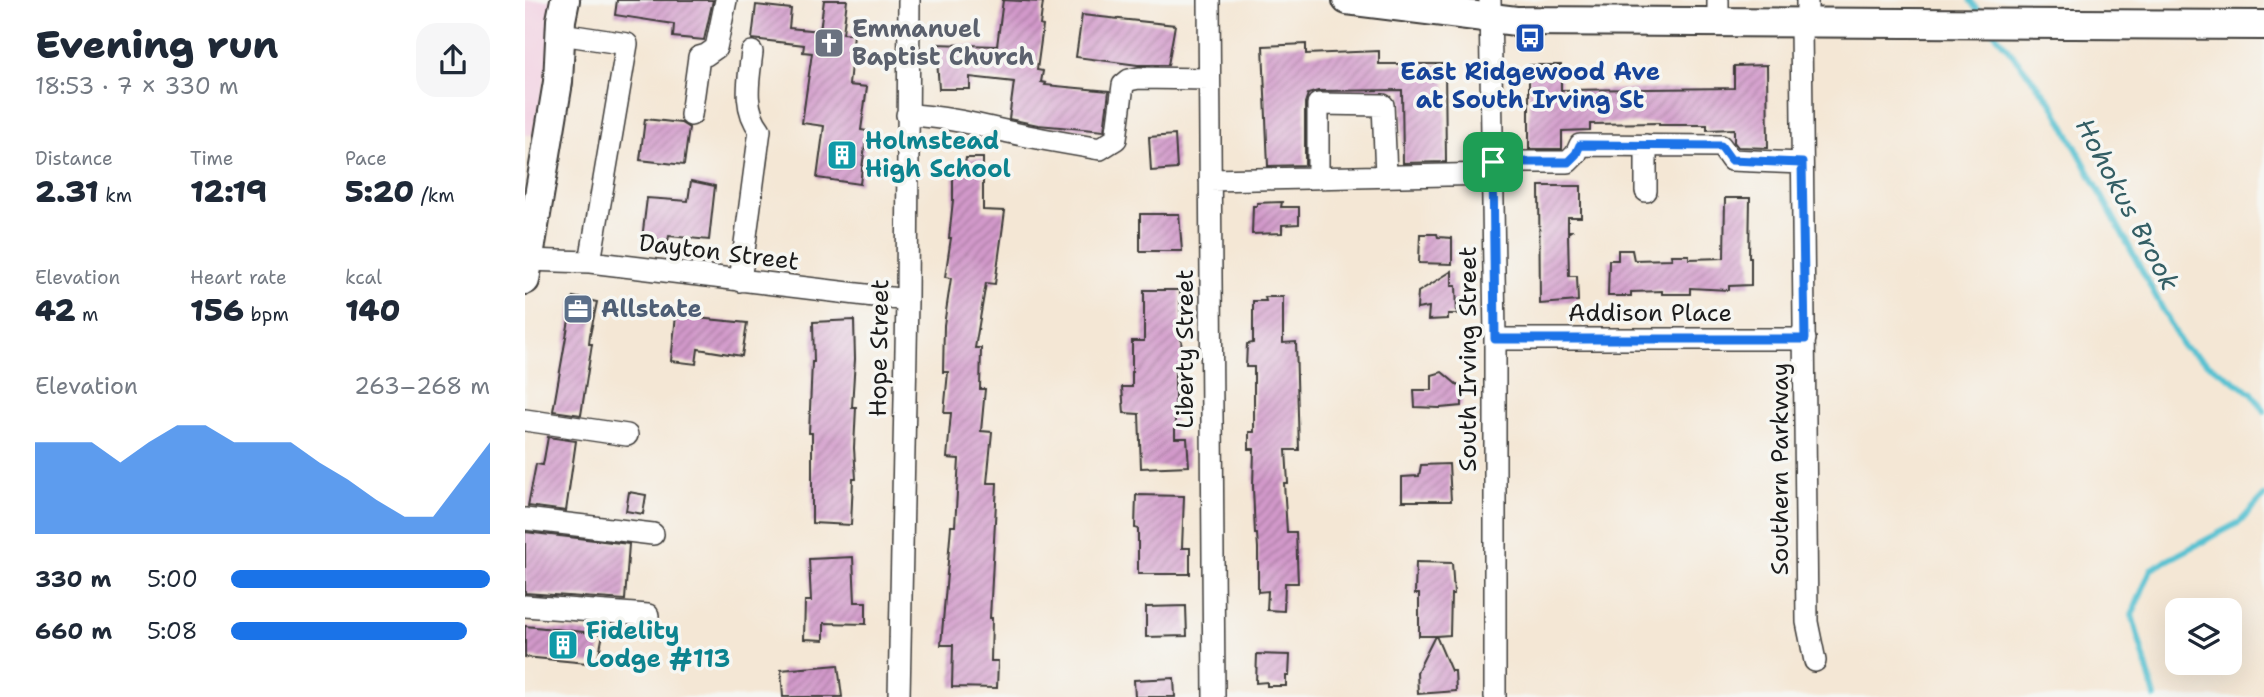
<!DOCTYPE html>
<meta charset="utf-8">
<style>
:root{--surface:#fff;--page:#f6f6f7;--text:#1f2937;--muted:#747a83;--accent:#1a73e8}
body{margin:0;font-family:"Shantell Sans",sans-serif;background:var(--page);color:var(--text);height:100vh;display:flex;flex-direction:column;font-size:26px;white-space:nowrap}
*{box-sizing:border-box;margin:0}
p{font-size:23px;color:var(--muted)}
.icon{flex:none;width:38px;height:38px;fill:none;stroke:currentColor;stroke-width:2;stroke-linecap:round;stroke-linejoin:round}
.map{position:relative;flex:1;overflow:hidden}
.drawer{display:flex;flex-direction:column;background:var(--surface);width:525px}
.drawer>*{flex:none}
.tools{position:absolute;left:1640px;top:598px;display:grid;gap:14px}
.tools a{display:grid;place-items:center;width:77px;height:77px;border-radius:14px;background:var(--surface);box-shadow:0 7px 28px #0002;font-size:35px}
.pin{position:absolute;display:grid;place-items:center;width:60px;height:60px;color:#fff;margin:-30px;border-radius:14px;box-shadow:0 4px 10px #0006}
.round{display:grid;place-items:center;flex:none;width:74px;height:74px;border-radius:21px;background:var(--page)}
.overview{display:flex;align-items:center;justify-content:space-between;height:119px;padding:0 35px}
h1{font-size:38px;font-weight:800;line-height:52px}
.stats{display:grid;grid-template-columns:repeat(3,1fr);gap:10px;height:119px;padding:7px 35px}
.stats div{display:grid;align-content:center}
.stats b{font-size:30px;font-weight:800}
.stats small{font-size:19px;font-weight:400}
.stats p{font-size:19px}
.chart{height:196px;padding:14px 35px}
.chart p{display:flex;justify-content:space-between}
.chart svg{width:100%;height:126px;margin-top:7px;fill:var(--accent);opacity:.7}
ul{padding:0 35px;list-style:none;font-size:23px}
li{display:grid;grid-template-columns:112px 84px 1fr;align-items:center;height:52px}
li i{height:18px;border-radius:9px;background:var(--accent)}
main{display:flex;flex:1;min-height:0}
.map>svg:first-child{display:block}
.built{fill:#f2cfe1}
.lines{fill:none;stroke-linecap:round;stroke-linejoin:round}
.stream{stroke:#56c1d1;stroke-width:6}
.building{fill:url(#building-hatch)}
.minor-casing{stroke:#3c3a38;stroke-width:24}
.major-casing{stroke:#3c3a38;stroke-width:32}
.minor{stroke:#fff;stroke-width:21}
.major{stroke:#fff;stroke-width:28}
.route-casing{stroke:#fff;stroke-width:14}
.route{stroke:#1a73e8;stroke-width:9}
.labels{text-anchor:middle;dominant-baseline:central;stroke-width:7;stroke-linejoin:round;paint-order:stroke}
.worship-label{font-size:24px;font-weight:bold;fill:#5b616d;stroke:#f6f6f2;text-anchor:start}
.transit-label{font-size:24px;font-weight:bold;fill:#164399;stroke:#f6f6f2}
.culture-label{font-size:24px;font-weight:bold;fill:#0d838f;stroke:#f6f6f2;text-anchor:start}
.street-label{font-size:24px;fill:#1c1c1c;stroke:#f6f6f2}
.service-label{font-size:24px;font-weight:bold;fill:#4e5e75;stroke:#f6f6f2;text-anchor:start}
.water-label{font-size:26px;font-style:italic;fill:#335e64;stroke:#f6f6f2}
</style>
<main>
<section class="drawer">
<div class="overview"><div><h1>Evening run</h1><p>18:53 · 7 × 330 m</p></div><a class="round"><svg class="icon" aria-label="share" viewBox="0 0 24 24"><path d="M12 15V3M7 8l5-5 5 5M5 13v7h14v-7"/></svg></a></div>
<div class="stats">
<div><p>Distance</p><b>2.31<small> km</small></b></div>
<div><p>Time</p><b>12:19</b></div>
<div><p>Pace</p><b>5:20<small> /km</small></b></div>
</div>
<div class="stats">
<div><p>Elevation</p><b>42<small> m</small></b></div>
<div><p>Heart rate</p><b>156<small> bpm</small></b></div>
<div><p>kcal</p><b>140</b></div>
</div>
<div class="chart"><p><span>Elevation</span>263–268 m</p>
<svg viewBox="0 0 160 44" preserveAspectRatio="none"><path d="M0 44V12L10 12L20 12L30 19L40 12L50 6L60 6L70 12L80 12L90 12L100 19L110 25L120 32L130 38L140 38L150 25L160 12V44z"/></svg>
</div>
<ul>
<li><b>330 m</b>5:00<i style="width:100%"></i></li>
<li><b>660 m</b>5:08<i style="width:91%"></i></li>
</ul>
</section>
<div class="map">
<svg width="1739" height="697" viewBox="0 0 1739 697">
<defs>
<pattern id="building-hatch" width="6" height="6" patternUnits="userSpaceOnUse" patternTransform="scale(1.75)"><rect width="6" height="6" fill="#d299ca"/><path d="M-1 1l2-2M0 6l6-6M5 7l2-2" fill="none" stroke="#aa7ca3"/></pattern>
</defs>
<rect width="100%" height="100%" fill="#f6f6f2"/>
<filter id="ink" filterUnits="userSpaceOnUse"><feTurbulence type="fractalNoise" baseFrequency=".0143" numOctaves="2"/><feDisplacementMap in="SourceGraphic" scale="14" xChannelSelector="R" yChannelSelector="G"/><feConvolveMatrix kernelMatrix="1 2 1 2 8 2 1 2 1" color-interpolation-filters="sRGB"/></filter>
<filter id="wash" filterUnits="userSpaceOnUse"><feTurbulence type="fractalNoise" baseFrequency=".00686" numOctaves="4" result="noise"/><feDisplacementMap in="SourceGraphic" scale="28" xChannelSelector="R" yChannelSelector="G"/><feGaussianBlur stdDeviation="1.57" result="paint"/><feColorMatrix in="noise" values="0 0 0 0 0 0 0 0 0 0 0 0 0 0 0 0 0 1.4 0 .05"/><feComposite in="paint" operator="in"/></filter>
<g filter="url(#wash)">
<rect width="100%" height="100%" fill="#f4e7d5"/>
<path class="built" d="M 0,0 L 37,0 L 8,135 L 0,135 Z"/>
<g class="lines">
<path class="stream" d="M 1445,0 L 1456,15
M 1469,32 L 1527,103 L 1658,347 L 1727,393 L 1739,411
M 1630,697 L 1607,615 L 1626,569 L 1715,522 L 1739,496"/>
</g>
<g id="blocks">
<path class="building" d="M 92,0 L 188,0 L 179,40 L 148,37 L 149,24 L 90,15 Z
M 299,0 L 322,0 L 318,33 L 329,34 L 324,85 L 342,87 L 336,130 L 342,131 L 335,184 L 292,178 L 299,126 L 277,123 L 287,53 L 278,52 L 279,45 L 227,39 L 231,5 L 266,9 L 264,28 L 295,31 Z
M 478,0 L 518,2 L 515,25 L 518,26 L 512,70 L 518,71 L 516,82 L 521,83 L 520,85 L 584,91 L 579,131 L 513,125 L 484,119 L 489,82 L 445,77 L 445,89 L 414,89 L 411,44 L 472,46 Z
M 557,15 L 650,25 L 643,65 L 613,65 L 551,57 Z
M 781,44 L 781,54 L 854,51 L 854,64 L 920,64 L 921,162 L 878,163 L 877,90 L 793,91 L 783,94 L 780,103 L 780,165 L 743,166 L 738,46 Z
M 1004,65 L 1036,65 L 1036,90 L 1209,88 L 1209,66 L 1242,65 L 1243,148 L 1213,147 L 1209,142 L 1209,129 L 1182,130 L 1182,125 L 1134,125 L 1134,123 L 1065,124 L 1065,130 L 1037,131 L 1037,149 L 1004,149 Z
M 120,119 L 156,123 L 164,128 L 159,165 L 115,160 Z
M 650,135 L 652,169 L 626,171 L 624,137 Z
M 441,158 L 458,158 L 458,210 L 480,211 L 470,284 L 461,283 L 450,348 L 456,348 L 455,389 L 460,389 L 456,431 L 467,432 L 462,483 L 472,483 L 465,618 L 467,618 L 466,661 L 473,661 L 472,688 L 427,687 L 428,645 L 416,645 L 426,526 L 430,526 L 434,459 L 422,458 L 426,413 L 419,413 L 423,372 L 418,372 L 419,325 L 426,278 L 420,277 L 426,238 L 424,238 L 428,200 L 428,163 L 440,164 Z
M 166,181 L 190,186 L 184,240 L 144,236 L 143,241 L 117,239 L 122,198 L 163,201 Z
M 1014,186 L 1056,186 L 1056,217 L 1043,217 L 1043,231 L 1046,231 L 1043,233 L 1044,276 L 1052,276 L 1053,301 L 1015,304 Z
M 1200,198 L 1225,198 L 1224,258 L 1226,258 L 1226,285 L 1204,286 L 1204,290 L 1165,288 L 1165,294 L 1137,294 L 1137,291 L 1106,292 L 1106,296 L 1083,296 L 1084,260 L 1093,260 L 1093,250 L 1107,250 L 1109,260 L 1147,259 L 1146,255 L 1164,255 L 1164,259 L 1199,258 Z
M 757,202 L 756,207 L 774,207 L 774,224 L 757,225 L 757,233 L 727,234 L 728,206 L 732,206 L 732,203 Z
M 615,214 L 654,214 L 657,251 L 615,251 Z
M 895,234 L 912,234 L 913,237 L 927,238 L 927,264 L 894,263 Z
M 927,271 L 927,285 L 931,285 L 932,314 L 923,314 L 923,319 L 903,320 L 904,307 L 892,309 L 893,292 Z
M 619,290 L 655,290 L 657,367 L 650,367 L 650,438 L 662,438 L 664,466 L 616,468 L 614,414 L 599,413 L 597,387 L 607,387 L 607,341 L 619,341 Z
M 48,297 L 72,302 L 65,335 L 64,344 L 67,344 L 56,415 L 28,411 Z
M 740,297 L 758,297 L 758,343 L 771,342 L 774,450 L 761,450 L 763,483 L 759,483 L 762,532 L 771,532 L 773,583 L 760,583 L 759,611 L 742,610 L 743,591 L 733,592 L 733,548 L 732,534 L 730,534 L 728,487 L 729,449 L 724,449 L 724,432 L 729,432 L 729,367 L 721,367 L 722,344 L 728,343 L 728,301 L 741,301 Z
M 151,316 L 222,323 L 217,356 L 173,349 L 171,364 L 146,361 Z
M 329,320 L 330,359 L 327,407 L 331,407 L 329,448 L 331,479 L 328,479 L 326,525 L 287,523 L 287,433 L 284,433 L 287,362 L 289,362 L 288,322 Z
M 917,372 L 937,389 L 937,406 L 915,408 L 890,407 L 889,390 L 907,390 L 907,375 Z
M 23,437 L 51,441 L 41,511 L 3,506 L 11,464 L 18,465 Z
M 924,464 L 926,501 L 877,501 L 877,477 L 894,476 L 896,465 Z
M 104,492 L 121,495 L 118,514 L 101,511 Z
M 611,495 L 659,496 L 657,548 L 665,548 L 665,574 L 613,574 L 613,529 L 610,528 Z
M 0,532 L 104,544 L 100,600 L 0,593 Z
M 328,557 L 330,602 L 341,602 L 341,624 L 299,623 L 299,640 L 279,639 L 280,601 L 286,601 L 284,559 Z
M 891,562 L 927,563 L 929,594 L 926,594 L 925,635 L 911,636 L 926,671 L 930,671 L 931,691 L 893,694 L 892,672 L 910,636 L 894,636 L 894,594 L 890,594 Z
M 661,606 L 662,636 L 621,637 L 621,607 Z
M 0,626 L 78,634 L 72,664 L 0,657 Z
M 732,654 L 765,655 L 764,676 L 761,676 L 761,686 L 742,686 L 742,682 L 731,683 Z
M 313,665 L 317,697 L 258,697 L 256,670 Z
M 649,678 L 650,697 L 610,697 L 609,680 Z"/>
</g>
</g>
<g filter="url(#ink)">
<use href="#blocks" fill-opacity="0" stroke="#3c3a38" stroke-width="2"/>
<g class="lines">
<g class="minor-casing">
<path id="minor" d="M 684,0 L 689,697
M 965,0 L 970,339 L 970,697
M 1193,0 L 1193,23
M 1282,0 L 1282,24
M 1276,24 L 1282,622 L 1290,661
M 36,34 L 102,44 L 65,262
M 166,115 L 174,57 L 181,55 L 191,48 L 201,0
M 382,115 C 417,116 450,124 484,132 C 514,139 545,144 575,149 L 591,139 L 598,85 L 604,80 L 614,78 L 684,79
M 968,162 L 1043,162 L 1051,154 L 1055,145 L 1196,146 L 1206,160 L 1277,163
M 793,177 L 793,104 L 858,105 L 861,175
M 685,180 L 968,174
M 1121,191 L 1121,145
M 0,260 L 65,262 L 382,300
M 215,281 L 235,130 C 217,107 224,79 227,52
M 970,339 L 1280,339
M 0,420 L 102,435
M 0,519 L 128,534
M 0,606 L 123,615
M 374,697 L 382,300 L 384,0"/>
</g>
<g class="major-casing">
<path id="major" d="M 822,0 L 991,21 L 1739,25
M 0,280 L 33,82 L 36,20 L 40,0"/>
</g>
<use href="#minor" class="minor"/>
<use href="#major" class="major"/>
</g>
</g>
<g class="lines" filter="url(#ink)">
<g class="route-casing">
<path id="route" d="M 1055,145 L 1196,146 L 1206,160 L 1277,163 L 1280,339 L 970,339 L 968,162 L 1043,162 L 1051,154 Z"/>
</g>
<use href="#route" class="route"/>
</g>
<defs>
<g id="bus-square" transform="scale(1.575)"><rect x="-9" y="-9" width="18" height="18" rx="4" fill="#1a4fb4" stroke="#f6f6f2"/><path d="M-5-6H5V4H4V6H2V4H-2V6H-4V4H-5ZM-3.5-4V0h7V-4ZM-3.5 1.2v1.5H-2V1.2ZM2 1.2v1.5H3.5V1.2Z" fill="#fff"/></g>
<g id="church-square" transform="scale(1.575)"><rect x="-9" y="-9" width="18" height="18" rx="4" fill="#6b7280" stroke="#f6f6f2"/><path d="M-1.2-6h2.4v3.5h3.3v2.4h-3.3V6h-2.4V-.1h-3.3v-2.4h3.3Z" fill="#fff"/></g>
<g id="building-square" transform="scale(1.575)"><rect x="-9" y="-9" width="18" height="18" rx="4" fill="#0f9aa8" stroke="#f6f6f2"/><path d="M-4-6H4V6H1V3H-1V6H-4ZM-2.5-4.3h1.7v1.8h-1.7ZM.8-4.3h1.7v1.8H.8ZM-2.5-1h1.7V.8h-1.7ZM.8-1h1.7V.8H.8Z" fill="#fff"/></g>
<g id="office-square" transform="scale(1.575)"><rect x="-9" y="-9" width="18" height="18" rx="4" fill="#5c6f8a" stroke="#f6f6f2"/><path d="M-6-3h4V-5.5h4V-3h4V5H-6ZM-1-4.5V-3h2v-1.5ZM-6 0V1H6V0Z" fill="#fff"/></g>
</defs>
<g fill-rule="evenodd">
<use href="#bus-square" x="1005" y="38"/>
<use href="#church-square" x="304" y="43"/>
<use href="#building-square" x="317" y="155"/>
<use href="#office-square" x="53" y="309"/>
<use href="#building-square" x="38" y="645"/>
</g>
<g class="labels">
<g class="worship-label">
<text x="327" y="29">Emmanuel<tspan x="327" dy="28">Baptist Church</tspan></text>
</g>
<g class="transit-label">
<text x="1005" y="72">East Ridgewood Ave<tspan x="1005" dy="28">at South Irving St</tspan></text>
</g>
<g class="culture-label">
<text x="340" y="141">Holmstead<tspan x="340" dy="28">High School</tspan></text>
<text x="61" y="631">Fidelity<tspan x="61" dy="28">Lodge #113</tspan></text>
</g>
<g class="street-label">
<text transform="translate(194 252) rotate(7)">Dayton Street</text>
<text x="1125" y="313">Addison Place</text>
<text transform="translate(354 348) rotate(-89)">Hope Street</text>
<text transform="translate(660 349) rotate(-90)">Liberty Street</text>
<text transform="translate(943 359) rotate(-90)">South Irving Street</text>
<text transform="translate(1255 469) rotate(-90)">Southern Parkway</text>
</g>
<g class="service-label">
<text x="76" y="309">Allstate</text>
</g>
<g class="water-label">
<text transform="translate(1603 204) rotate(62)">Hohokus Brook</text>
</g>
</g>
</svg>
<div class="tools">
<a><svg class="icon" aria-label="layers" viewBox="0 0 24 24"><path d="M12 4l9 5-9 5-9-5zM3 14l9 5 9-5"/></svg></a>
</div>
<div class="pin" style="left:968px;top:162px;background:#1e9e55"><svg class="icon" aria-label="arrive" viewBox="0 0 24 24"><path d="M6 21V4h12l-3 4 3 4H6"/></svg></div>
</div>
</main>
